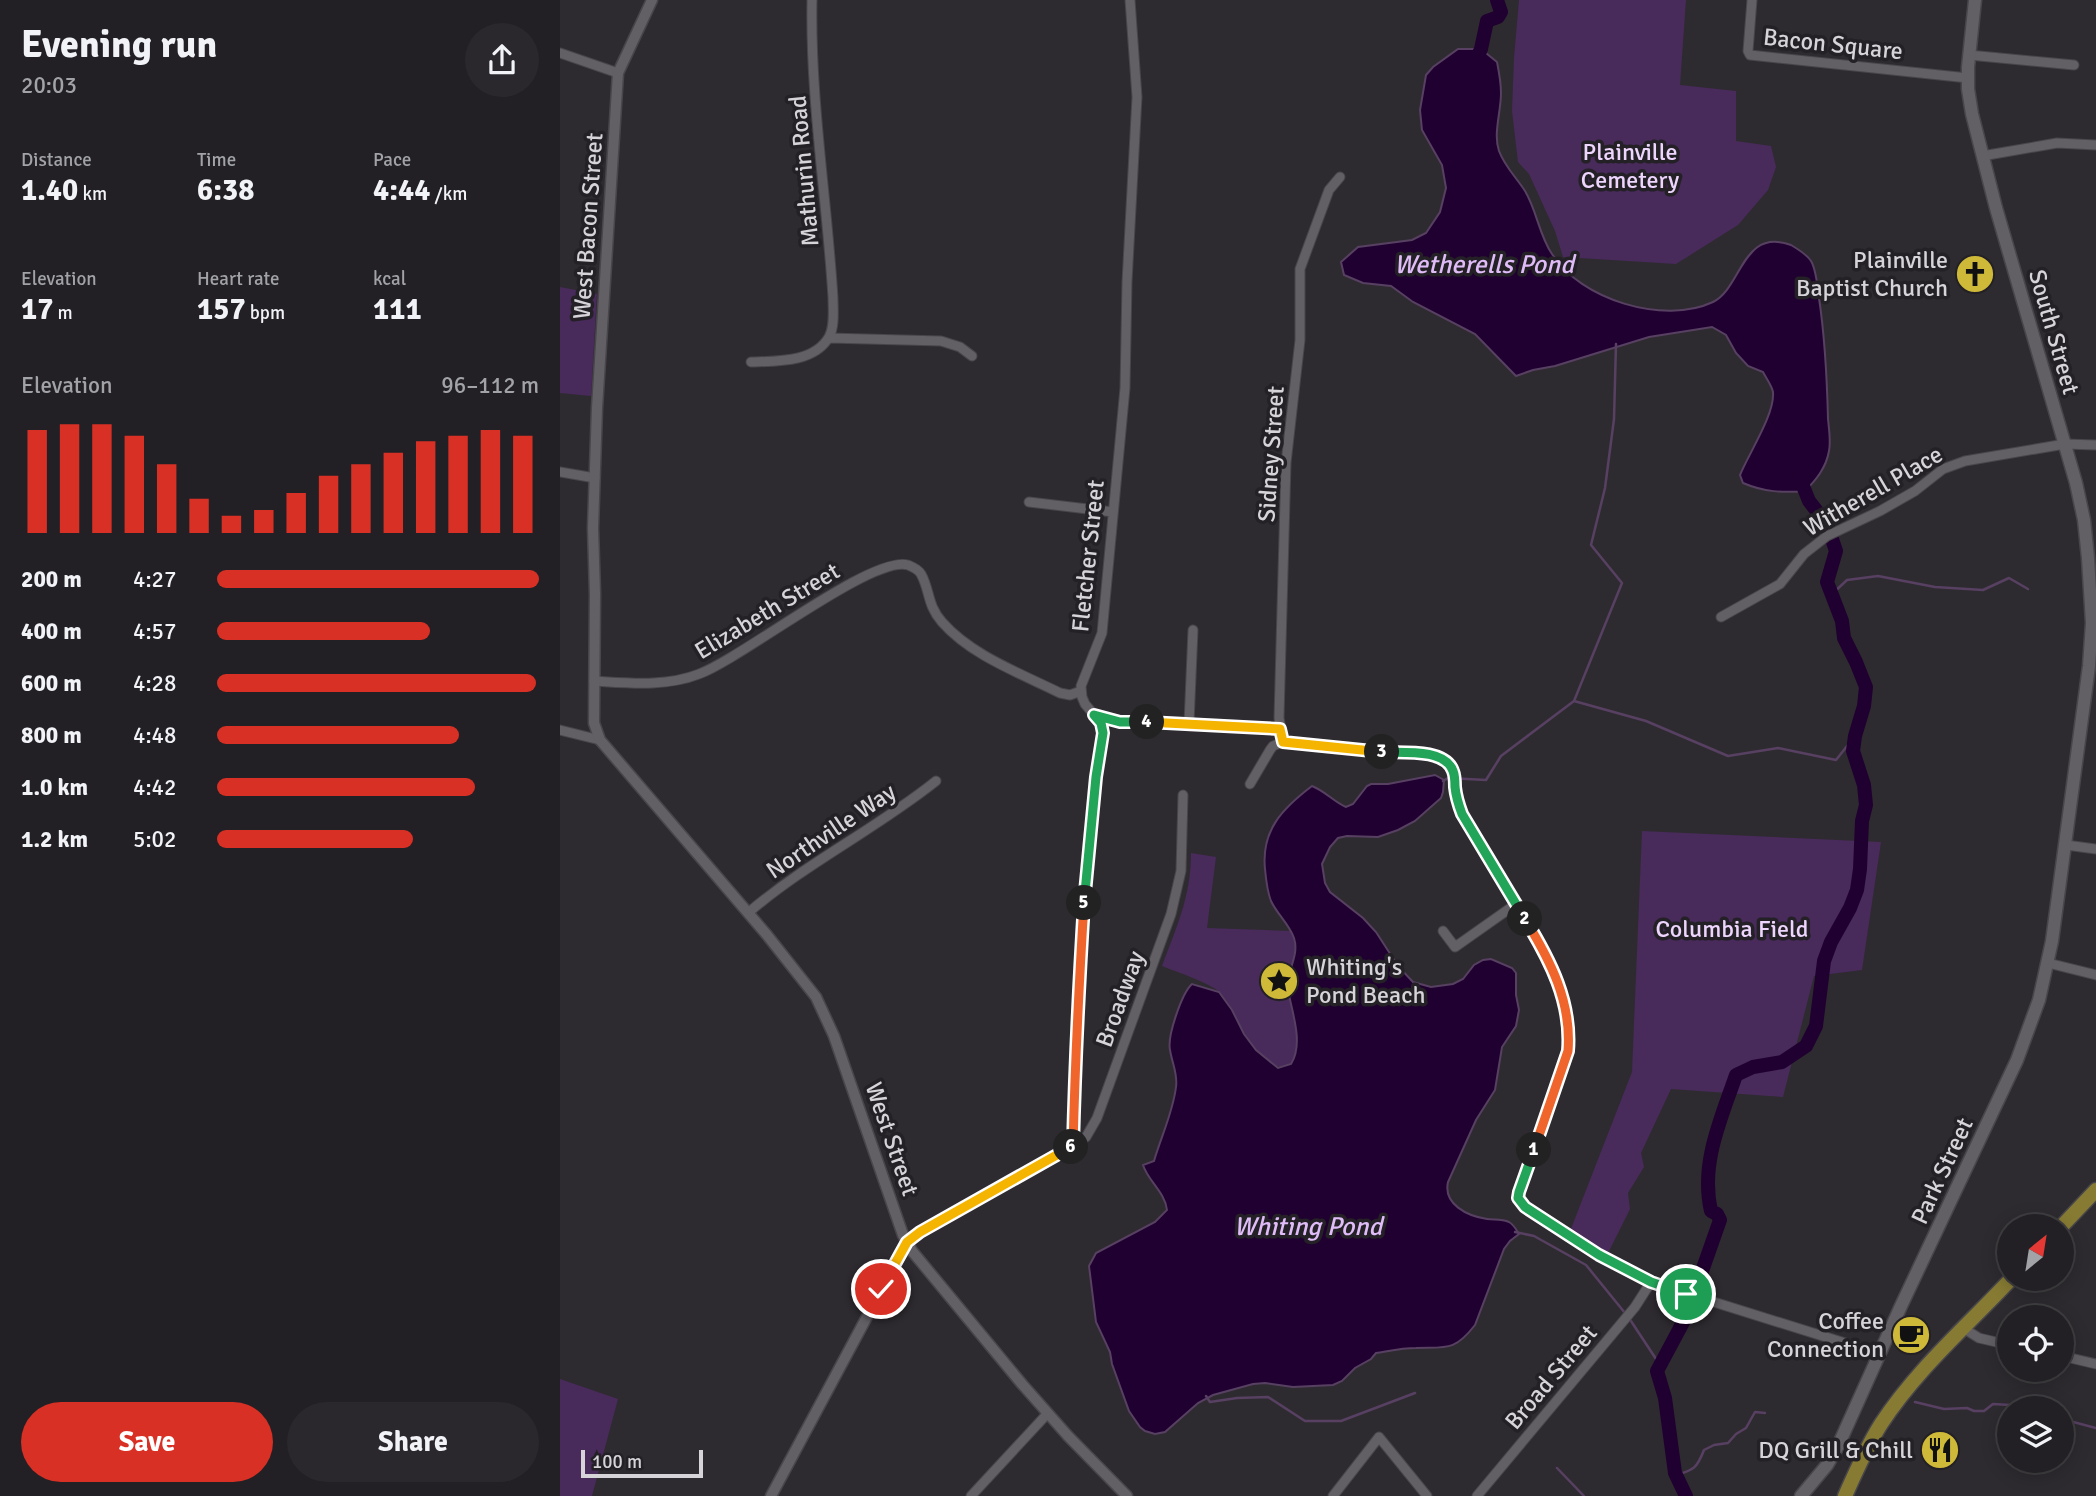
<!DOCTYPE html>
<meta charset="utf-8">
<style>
:root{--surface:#222024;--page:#2a282c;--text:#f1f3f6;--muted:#a2a3a6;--line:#3f3e41;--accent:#d93025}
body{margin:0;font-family:Signika,sans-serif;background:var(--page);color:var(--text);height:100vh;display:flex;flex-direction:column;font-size:26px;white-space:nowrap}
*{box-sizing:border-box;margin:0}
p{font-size:23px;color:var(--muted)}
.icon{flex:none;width:38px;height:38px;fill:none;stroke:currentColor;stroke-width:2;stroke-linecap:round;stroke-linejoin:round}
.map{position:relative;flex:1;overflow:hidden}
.drawer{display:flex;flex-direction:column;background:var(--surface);width:560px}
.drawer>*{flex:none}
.needle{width:46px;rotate:30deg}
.tools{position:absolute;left:1437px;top:1214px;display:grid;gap:14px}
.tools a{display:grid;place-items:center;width:77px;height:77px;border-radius:50%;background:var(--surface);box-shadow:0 4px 18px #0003,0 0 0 2px var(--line);font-size:35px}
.scale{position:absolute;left:21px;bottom:18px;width:122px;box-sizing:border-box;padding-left:7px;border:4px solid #d6d4d8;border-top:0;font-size:19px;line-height:24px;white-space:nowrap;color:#d6d4d8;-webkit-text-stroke:5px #242126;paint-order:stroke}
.pin{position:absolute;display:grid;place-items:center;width:60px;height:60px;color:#fff;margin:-30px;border:4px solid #fff;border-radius:50%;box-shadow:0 2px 7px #0007}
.km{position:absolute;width:35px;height:35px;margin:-18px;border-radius:50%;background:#222;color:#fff;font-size:19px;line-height:35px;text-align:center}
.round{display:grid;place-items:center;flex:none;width:74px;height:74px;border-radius:37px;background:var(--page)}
.overview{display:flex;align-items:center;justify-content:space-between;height:119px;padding:0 21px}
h1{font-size:38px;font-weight:700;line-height:52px}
.stats{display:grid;grid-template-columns:repeat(3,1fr);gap:10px;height:119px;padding:7px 21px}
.stats div{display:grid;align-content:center}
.stats b{font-size:30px;font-weight:700}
.stats small{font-size:19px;font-weight:400}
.stats p{font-size:19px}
.chart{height:196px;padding:14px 21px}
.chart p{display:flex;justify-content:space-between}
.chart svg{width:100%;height:126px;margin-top:7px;stroke:var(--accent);stroke-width:6}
.cta{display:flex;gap:14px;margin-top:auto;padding:14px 21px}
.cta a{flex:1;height:80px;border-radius:42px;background:var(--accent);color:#fff;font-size:28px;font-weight:700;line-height:80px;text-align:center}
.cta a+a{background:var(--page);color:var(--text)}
ul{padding:0 21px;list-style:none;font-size:23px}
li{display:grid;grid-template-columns:112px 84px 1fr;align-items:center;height:52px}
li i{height:18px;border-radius:9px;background:var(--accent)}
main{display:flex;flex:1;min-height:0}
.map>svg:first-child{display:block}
.green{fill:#482a5b}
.water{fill:#200030;stroke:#574062;stroke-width:2}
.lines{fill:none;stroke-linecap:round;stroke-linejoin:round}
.stream{stroke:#574062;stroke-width:2.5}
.river{stroke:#200030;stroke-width:14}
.minor-casing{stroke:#48464a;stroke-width:11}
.tertiary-casing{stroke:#48464a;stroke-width:13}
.secondary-casing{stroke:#48464a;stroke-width:15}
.primary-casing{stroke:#48464a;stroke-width:17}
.minor{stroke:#625f65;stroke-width:9}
.tertiary{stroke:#625f65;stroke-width:10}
.secondary{stroke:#625f65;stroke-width:12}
.primary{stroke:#877b33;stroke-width:14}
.split-1-casing{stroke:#fff;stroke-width:14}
.split-2-casing{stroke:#fff;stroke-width:14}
.split-3-casing{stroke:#fff;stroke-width:14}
.split-4-casing{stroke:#fff;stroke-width:14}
.split-5-casing{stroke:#fff;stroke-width:14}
.split-6-casing{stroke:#fff;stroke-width:14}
.split-7-casing{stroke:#fff;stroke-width:14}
.split-1{stroke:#22a559;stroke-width:9}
.split-2{stroke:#f0652b;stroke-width:9}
.split-3{stroke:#22a559;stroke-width:9}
.split-4{stroke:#f5b400;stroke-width:9}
.split-5{stroke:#22a559;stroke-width:9}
.split-6{stroke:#f0652b;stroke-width:9}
.split-7{stroke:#f5b400;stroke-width:9}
.labels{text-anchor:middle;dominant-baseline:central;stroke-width:7;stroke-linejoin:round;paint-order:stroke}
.street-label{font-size:24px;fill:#d6d4d8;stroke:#242126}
.park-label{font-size:24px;fill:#edd5fd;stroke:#242126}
.poi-label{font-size:24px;fill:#d6d4d8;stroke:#242126;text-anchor:end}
.water-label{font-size:26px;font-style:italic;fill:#dfbcf7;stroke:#242126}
</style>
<main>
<section class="drawer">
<div class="overview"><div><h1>Evening run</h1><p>20:03</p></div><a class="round"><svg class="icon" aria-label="share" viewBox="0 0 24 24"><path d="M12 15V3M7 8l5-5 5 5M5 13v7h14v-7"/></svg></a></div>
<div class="stats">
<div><p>Distance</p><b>1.40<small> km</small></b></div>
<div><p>Time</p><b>6:38</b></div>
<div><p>Pace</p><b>4:44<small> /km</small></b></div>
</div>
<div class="stats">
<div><p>Elevation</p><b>17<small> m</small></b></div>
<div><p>Heart rate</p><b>157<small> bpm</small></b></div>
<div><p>kcal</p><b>111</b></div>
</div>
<div class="chart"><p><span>Elevation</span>96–112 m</p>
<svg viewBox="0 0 160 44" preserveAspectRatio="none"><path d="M5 44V8M15 44V6M25 44V6M35 44V10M45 44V20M55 44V32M65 44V38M75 44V36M85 44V30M95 44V24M105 44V20M115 44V16M125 44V12M135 44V10M145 44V8M155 44V10"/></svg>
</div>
<ul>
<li><b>200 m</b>4:27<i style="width:100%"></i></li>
<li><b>400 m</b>4:57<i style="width:66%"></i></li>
<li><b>600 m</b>4:28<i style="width:99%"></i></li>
<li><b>800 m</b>4:48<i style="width:75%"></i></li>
<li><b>1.0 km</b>4:42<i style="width:80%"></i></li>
<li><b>1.2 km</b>5:02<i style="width:61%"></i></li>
</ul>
<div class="cta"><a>Save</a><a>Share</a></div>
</section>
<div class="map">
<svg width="1536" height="1496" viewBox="0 0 1536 1496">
<rect width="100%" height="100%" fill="#2e2b30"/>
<path class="green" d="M 959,0 L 1126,0 L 1120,85 L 1176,91 L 1176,141 L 1211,146 L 1216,167 L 1208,190 L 1178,225 L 1116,264 L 1003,257 L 995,231 L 969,174 L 958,162 L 952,111 L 954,58 Z
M 0,287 L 37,294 L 31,396 L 0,393 Z
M 1082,831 L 1321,842 L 1302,970 L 1254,976 L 1223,1097 L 1111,1089 L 1081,1153 L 1084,1167 L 1068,1193 L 1070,1209 L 1046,1257 L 1015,1247 L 1007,1239 L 1072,1072 Z
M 631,853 L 656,857 L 647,928 L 731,931 C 743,954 726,967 728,989 C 731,1012 745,1042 731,1064 C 695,1081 678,1006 657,990 C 644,981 617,972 602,966 C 617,926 631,896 631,853 Z
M 0,1379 L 58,1399 L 32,1496 L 0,1496 Z"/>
<path class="water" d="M 898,49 L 921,49 L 937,62 C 939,72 941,83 941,93 C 941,112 933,134 939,151 C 945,167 956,177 965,191 C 977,211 979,235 992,254 C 1021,300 1104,325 1153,302 C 1182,288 1182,227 1231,245 C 1236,248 1248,256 1251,261 C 1256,269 1258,289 1259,298 C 1265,338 1267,378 1268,419 C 1269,429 1271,442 1269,451 C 1266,468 1256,480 1245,491 C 1223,493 1204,492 1183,483 L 1180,475 C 1189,453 1215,414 1213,392 C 1212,386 1206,378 1203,372 L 1188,366 L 1176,353 L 1166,335 L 1152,327 L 1089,337 L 995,366 L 973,370 L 956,376 L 915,334 L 853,302 L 831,286 L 803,283 L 784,275 L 781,262 L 798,247 L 852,240 L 866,233 L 880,212 L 886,188 L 882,165 L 862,130 L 860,110 L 866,75 L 873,67 Z
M 875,775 L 884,780 L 883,792 L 881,798 L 855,821 L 838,830 L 818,837 L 787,836 L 778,838 L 770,847 L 762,864 L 765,883 L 770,892 L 803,918 L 816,932 L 838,966 L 853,982 L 871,987 L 893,984 L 903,979 L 914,965 L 923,960 L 931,959 L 952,968 L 956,973 L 956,995 L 959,1010 L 956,1026 L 942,1047 L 935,1090 L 916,1120 L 888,1182 C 883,1204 907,1216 927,1219 C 934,1220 942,1219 949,1222 C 954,1225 956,1229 959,1234 L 950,1241 L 944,1249 L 915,1325 C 894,1352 886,1347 856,1348 C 842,1348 829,1351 816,1353 L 811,1359 L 795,1368 L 782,1381 L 773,1385 L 733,1387 L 705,1383 L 693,1384 L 653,1395 L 638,1403 L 605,1432 L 595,1434 L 585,1431 L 580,1427 L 569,1411 L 552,1364 L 550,1352 L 536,1322 L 529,1266 L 536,1253 L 595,1222 L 607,1210 C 605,1192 588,1181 583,1165 L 594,1161 C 601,1137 613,1112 616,1087 C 618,1074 612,1063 610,1050 C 607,1036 622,993 632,984 L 659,992 L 672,1010 L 684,1034 L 696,1050 L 718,1068 L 731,1064 C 744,1043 732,1013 728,990 C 725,972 740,957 734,938 C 729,924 717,914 711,901 C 707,891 706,880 705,869 C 701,830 723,808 752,786 C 765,791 774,802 786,807 L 793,804 L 807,786 L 811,784 L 828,784 Z"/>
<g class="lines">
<path class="stream" d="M 1271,595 L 1287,580 L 1318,576 L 1375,587 L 1423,590 L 1449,578 L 1468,589
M 1014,701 L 1086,721 L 1168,756 L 1218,748 L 1276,760 L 1295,736
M 883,781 L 888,778 L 926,780 L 941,756 L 1014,701 L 1062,583 L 1031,545 L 1045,488 L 1054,419 L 1056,344
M 955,1232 L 974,1236 L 1026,1265 L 1065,1313
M 1069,1318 L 1100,1365
M 646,1396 L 650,1402 L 677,1398 L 708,1397 L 745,1421 L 781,1421 L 855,1393
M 1355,1402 L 1384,1409 L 1407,1408 L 1414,1411 L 1424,1411 L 1433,1404 L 1450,1405 L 1458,1409
M 1502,1419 L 1536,1428
M 997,1468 L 1024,1496
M 1116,1475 C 1134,1470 1137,1468 1144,1450 L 1154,1445 L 1168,1443 L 1176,1434 L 1186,1428 L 1195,1412 L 1205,1413"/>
<path class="river" d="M 913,67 L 921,49 L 927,21 L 938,17 L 941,12 L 937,0
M 1141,1274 L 1160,1220 L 1157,1214 L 1151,1211 C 1140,1164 1161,1119 1176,1075 L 1193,1067 L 1222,1062 L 1246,1046 L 1256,1026 L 1264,961 L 1271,942 L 1290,908 L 1297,890 L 1300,869 L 1302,821 L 1306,805 L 1304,785 L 1293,751 L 1295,736 L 1304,706 L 1306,687 L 1296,662 L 1284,638 L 1282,621 L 1267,582 L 1276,551 L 1267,524 L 1249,501 L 1239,476
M 1126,1496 L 1115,1473 L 1105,1398 L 1097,1371 L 1128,1313"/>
<g class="minor-casing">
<path id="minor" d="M 1192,0 L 1188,51 L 1190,55 L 1408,78
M 0,53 L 58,73
M 1409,55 L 1514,65
M 1422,156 L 1497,143 L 1536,145
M 269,338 L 381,341 L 400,347 L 412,356
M 191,362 C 216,361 254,363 269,337 C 275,326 273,310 273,298 C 267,199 250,99 252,0
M 0,472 L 35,478
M 469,502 L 553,512
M 1161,617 L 1220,584 L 1244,554 L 1267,536 L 1320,511 L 1355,491 L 1383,469 L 1405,461 L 1505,444 L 1536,445
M 34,681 C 69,683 106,687 139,674 C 184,657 312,555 348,565 C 353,567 358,569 361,574 C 370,590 367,605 382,622 C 412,656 460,673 500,693 L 510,695 L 521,691
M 534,715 L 560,721 L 720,729
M 629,723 L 633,630
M 0,730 L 40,740
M 723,742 L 719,718 L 726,463 L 740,340 L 740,269 L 769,190 L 780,177
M 690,784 L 710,750 L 713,746 L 723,742 L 793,750 L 867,754 L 881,757 L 893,769 L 899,805 L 906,823 L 985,952 C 1000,983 1011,1016 1008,1051 L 960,1188 L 958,1198 L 960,1202 L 971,1212 L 1019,1244 L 1076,1275 L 1106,1287 L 1301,1348 L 1318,1356
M 1506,845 L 1536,849
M 188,913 C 246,863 316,829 376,781
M 883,931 L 895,947 L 956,904
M 1488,963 L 1536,975
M 513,1146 L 518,998 L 525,897 L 536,777 L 543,733 L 541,723 L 525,704 L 522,697 L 521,686 L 542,633 L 565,388 L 567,282 L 577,97 L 570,0
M 347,1242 L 360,1232 L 510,1148 L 526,1137 L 537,1118 L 611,914 L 621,871 L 623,795
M 1403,1328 L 1419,1338 L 1449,1345
M 1502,1356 L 1536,1364
M 411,1496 L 488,1413
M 773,1496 L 819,1437 L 867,1496
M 917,1496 L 1075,1307 L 1091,1282"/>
</g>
<g class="tertiary-casing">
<path id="tertiary" d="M 92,0 L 58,73 L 37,408 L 33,528 L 35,594 L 34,723 L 40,740 L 207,935 L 256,997 L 274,1036 L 343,1235 L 352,1251 L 462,1384 L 508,1436 L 567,1496
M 211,1496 L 347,1242"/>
</g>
<g class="secondary-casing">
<path id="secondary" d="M 1241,1496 L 1267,1465 L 1278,1446 L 1341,1306 L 1457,1060 L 1479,1000 L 1492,941 L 1529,666 L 1532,623 L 1528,558 L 1524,520 L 1516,483 L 1436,208 L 1412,114 L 1408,89 L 1408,67 L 1415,0"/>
</g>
<g class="primary-casing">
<path id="primary" d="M 1501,1227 L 1536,1190
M 1285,1496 C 1296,1471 1307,1446 1321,1424 C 1357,1369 1407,1326 1451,1279"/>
</g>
<use href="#minor" class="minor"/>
<use href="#tertiary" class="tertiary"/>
<use href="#secondary" class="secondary"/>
<use href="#primary" class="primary"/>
</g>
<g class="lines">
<g class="split-1-casing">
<path id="split-1" d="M 974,1150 L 959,1192 L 958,1198 L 965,1207 L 1039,1255 L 1091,1282 L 1126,1294"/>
</g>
<g class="split-2-casing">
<path id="split-2" d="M 965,919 C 990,960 1012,1002 1008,1051 L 974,1150"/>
</g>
<g class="split-3-casing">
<path id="split-3" d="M 822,752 C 841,753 885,748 893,771 C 895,776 895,782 895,787 C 896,797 899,806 902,814 L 965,919"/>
</g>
<g class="split-4-casing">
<path id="split-4" d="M 587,722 L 720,729 L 723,742 L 822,752"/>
</g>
<g class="split-5-casing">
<path id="split-5" d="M 524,903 L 536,777 L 543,733 L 541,723 L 534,715 L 560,722 L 587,722"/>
</g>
<g class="split-6-casing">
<path id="split-6" d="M 511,1147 L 513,1146 C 515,1065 519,984 524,903"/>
</g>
<g class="split-7-casing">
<path id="split-7" d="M 321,1289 L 347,1242 L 360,1232 L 511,1147"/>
</g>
<use href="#split-1" class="split-1"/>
<use href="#split-2" class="split-2"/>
<use href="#split-3" class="split-3"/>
<use href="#split-4" class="split-4"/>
<use href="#split-5" class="split-5"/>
<use href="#split-6" class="split-6"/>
<use href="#split-7" class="split-7"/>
</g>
<defs>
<g id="church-disc" transform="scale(2.0125)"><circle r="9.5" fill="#ceb938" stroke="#242126"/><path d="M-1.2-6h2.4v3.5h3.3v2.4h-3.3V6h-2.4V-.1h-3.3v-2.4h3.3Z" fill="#111"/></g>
<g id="sight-disc" transform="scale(2.0125)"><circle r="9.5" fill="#ceb938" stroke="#242126"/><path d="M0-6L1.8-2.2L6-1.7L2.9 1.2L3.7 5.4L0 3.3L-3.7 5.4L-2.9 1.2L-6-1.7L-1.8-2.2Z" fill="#111"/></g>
<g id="cafe-disc" transform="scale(2.0125)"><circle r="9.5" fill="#ceb938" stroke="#242126"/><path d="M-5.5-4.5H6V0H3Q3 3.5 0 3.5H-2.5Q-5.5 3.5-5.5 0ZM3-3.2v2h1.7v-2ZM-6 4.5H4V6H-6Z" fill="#111"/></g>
<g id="restaurant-disc" transform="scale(2.0125)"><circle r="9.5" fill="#ceb938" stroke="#242126"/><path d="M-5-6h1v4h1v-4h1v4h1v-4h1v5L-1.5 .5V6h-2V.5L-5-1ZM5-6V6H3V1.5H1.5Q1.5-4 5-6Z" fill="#111"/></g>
</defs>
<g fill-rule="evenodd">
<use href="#church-disc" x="1415" y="274"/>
<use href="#sight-disc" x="719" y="981"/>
<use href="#cafe-disc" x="1351" y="1335"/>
<use href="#restaurant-disc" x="1380" y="1450"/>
</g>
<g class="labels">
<g class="street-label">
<text transform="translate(1273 44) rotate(6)">Bacon Square</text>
<text transform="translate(244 171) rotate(-95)">Mathurin Road</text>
<text transform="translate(28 226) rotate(-86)">West Bacon Street</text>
<text transform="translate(1494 332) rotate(74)">South Street</text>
<text transform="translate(711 454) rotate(-86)">Sidney Street</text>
<text transform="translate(1313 491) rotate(-30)">Witherell Place</text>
<text transform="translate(528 556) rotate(-84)">Fletcher Street</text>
<text transform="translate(207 611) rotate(-31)">Elizabeth Street</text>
<text transform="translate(271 831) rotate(-34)">Northville Way</text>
<text transform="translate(560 999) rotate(-70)">Broadway</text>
<text transform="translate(332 1139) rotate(71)">West Street</text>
<text transform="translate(1382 1171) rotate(-65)">Park Street</text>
<text transform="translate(991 1377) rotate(-50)">Broad Street</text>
</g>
<g class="park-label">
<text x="1070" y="152">Plainville<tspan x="1070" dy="28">Cemetery</tspan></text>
<text x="1172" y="929">Columbia Field</text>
</g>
<g class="poi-label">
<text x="1388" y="260">Plainville<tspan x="1388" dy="28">Baptist Church</tspan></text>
<text x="746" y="967" text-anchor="start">Whiting's<tspan x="746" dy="28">Pond Beach</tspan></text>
<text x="1324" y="1321">Coffee<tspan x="1324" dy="28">Connection</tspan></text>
<text x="1353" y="1450">DQ Grill &amp; Chill</text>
</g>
<g class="water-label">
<text x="924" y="265">Wetherells Pond</text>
<text x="748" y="1227">Whiting Pond</text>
</g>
</g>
</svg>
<div class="tools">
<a><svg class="needle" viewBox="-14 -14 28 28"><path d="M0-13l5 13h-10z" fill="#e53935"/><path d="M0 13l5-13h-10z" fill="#a2a3a6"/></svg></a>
<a><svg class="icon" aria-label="locate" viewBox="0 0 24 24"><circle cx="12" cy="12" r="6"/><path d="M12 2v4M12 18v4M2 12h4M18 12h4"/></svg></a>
<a><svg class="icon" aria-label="layers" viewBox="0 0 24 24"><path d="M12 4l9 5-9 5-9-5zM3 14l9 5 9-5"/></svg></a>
</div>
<div class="scale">100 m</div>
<div class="pin" style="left:1126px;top:1294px;background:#1e9e55"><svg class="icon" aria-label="arrive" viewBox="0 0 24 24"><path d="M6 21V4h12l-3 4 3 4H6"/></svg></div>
<div class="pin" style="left:321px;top:1289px;background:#d93025"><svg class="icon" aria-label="check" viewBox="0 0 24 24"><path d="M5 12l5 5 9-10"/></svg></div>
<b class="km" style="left:974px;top:1150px">1</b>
<b class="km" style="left:965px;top:919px">2</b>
<b class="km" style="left:822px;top:752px">3</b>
<b class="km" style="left:587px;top:722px">4</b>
<b class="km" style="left:524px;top:903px">5</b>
<b class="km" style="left:511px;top:1147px">6</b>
</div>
</main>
